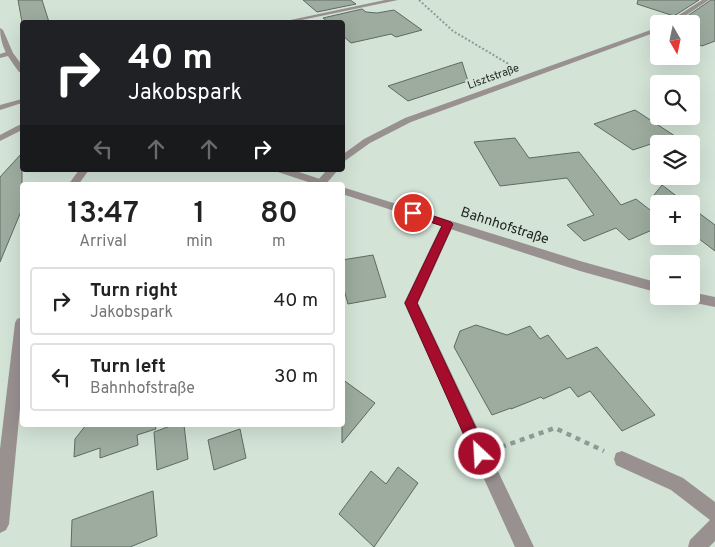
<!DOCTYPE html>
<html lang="en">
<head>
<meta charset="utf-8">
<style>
	:root { --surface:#fff; --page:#f2f2f2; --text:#222; --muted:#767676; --line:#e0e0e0 }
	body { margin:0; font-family:Overpass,sans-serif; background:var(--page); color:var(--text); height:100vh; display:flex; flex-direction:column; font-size:19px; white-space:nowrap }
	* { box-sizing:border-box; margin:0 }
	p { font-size:16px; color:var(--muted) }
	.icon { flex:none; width:28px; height:28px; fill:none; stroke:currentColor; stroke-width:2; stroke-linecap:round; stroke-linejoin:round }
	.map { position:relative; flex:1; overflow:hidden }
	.panel { position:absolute; left:20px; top:182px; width:325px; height:245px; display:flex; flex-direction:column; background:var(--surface); border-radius:5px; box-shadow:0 5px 20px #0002 }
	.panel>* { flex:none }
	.hud { position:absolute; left:20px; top:20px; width:325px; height:152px; border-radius:5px; box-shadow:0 5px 20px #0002; background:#202124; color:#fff; overflow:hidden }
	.needle { width:32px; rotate:171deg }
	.tools { position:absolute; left:650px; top:15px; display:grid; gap:10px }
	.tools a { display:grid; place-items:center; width:50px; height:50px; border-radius:5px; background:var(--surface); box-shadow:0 5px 20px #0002; font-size:25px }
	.pin { position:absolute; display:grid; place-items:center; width:42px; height:42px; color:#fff; margin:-21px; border:2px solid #fff; border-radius:50%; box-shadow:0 1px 5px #0007 }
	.me { position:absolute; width:55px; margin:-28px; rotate:335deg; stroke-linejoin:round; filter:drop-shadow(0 0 4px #0008) }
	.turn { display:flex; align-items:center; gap:18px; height:105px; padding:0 25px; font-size:22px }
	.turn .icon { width:65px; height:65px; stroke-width:2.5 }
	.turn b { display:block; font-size:35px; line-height:42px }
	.lanes { display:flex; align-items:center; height:48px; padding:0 25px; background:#0003; justify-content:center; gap:25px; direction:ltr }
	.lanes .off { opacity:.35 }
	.eta { display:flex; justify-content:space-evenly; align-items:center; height:85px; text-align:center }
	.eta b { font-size:30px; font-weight:600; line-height:35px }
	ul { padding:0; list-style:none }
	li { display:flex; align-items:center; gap:15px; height:68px; margin:0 10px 8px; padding:0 15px; border:2px solid var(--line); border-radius:5px }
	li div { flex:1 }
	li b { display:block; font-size:19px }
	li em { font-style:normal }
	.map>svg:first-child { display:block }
	.building { fill:#9dac9f; stroke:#5e6c60 }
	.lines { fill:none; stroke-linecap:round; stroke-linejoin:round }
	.path-far1 { stroke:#8f9b91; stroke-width:2; stroke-dasharray:2 2; stroke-linecap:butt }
	.path { stroke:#8f9b91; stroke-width:4.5; stroke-dasharray:5 5; stroke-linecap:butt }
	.service { fill:#999090; fill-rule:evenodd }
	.minor { fill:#999090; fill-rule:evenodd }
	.tertiary { fill:#999090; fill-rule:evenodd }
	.route { fill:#a60d2c; stroke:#6c081d }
	.labels { text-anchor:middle; stroke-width:4.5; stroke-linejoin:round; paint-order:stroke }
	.far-street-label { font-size:11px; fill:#212722; stroke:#d3e3d6 }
	.street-label { font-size:14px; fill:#212722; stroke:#d3e3d6 }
</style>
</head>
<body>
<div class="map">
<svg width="715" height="547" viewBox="0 0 715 547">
	<rect width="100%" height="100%" fill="#d3e3d6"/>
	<g class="building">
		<polygon points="18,0 42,0 49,22 22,22"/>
		<polygon points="303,0 350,0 356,4 317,12"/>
		<polygon points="638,0 699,0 674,16 637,4"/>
		<polygon points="711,0 715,0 715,41 702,46 691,41 691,22 683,19"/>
		<polygon points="362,9 366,12 377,13 394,10 422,30 396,37 391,34 351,43 342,35 342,22 328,22 323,18"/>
		<polygon points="462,62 468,81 408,101 388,86"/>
		<polygon points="635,110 675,136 633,150 594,124"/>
		<polygon points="515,138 529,158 579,152 621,205 636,199 659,217 659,227 629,240 616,228 584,241 567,225 594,215 567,178 500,186 474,142"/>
		<polygon points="22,153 22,209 0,262 0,177"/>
		<polygon points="662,185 687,204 659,204 659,207 650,200"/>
		<polygon points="691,207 715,225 715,251 694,235 691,236"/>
		<polygon points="373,255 386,297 348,304 342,283 342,260"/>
		<polygon points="476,325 507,335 530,326 540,339 548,335 567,359 597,347 655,415 622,431 590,391 578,397 570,387 543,399 541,397 511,409 511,408 492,415 454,347 460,331"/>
		<polygon points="342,379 375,403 342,443"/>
		<polygon points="86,425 155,425 156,429 137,435 138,445 100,458 100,448 74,457 75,439"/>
		<polygon points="173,425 184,425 188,459 157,470 154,432"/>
		<polygon points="240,429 246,458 214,470 208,440"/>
		<polygon points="398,467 418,483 374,547 339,514 371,471 386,484"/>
		<polygon points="153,491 157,536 130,547 71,547 72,520"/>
	</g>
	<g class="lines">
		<polyline class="path-far1" points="419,0 453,31 512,66"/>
		<polyline class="path" points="501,447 555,428 604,451"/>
		<g class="service">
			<polygon points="22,99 22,103 0,110 0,105"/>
			<polygon points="19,125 22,125 22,130 0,141 0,135"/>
		</g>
		<g class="minor">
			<polygon points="385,0 398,0 292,22 281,22"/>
			<polygon points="702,0 709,0 673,24 665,24"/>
			<polygon points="659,27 659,31 411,122 370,143 342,163 342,155 364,139 405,118"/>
			<polygon points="9,51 12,51 12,55 0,58 0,54"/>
			<polygon points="79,170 89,170 78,185 68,185"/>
			<polygon points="327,170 338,170 325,185 317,185 317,181"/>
			<polygon points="448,220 454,224 418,303 534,547 515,547 404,303 442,224"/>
			<polygon points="22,317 22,387 9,524 6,530 0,533 0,449 15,323 17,319"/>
			<polygon points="622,451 683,478 715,502 715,541 709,547 688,547 690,540 710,520 671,490 616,465 614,459 616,453"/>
		</g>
		<g class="tertiary">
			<path d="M0 28 3 30 13 53 22 65V72H19C8 57 0 46 0 28Z"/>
			<polygon points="277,170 293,170 332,183 333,185 317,185 278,172"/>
			<polygon points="342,187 580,261 659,283 659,293 580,271 342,194"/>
			<polygon points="691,292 715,297 715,307 681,300 680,296 691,296"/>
		</g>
	</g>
	<polygon class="route" points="413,209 451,222 453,224 417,303 488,454 486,460 480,462 475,460 405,303 442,226 409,215 408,213"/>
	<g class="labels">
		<g class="far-street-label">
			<text transform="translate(493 76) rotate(-20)" y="4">Lisztstraße</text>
		</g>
		<g class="street-label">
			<text transform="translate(505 225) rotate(18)" y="5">Bahnhofstraße</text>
		</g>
	</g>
</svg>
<div class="tools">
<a><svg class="needle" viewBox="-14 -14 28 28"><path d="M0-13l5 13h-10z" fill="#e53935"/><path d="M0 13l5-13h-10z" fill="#767676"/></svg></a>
<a><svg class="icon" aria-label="search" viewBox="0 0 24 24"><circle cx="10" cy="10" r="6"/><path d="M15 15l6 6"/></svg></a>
<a><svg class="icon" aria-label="layers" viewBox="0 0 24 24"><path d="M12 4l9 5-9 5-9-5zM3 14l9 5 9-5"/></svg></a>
<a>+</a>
<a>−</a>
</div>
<div class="pin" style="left:413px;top:213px;background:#d93025"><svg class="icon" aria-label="arrive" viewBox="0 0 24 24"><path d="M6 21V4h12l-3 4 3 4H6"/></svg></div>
<svg class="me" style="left:480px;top:454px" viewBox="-20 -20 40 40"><circle r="17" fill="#a60d2c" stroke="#fff" stroke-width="3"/><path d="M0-11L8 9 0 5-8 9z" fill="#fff"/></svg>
<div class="hud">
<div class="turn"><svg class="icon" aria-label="right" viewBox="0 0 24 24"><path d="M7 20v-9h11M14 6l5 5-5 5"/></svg><div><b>40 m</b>Jakobspark</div></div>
<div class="lanes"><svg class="icon off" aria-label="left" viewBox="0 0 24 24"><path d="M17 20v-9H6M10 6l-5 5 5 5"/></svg><svg class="icon off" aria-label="ahead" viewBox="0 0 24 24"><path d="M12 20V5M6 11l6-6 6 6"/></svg><svg class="icon off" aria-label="ahead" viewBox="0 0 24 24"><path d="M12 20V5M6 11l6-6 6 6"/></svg><svg class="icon" aria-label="right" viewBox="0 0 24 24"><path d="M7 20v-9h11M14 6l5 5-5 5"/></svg></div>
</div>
<section class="panel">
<div class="eta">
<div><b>13:47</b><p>Arrival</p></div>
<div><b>1</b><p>min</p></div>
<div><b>80</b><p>m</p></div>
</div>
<ul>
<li><svg class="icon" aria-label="right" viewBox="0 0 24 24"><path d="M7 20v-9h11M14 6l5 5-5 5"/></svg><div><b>Turn right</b><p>Jakobspark</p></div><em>40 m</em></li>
<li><svg class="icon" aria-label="left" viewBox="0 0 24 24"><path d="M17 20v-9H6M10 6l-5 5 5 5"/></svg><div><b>Turn left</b><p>Bahnhofstraße</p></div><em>30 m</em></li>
</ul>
</section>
</div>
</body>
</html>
